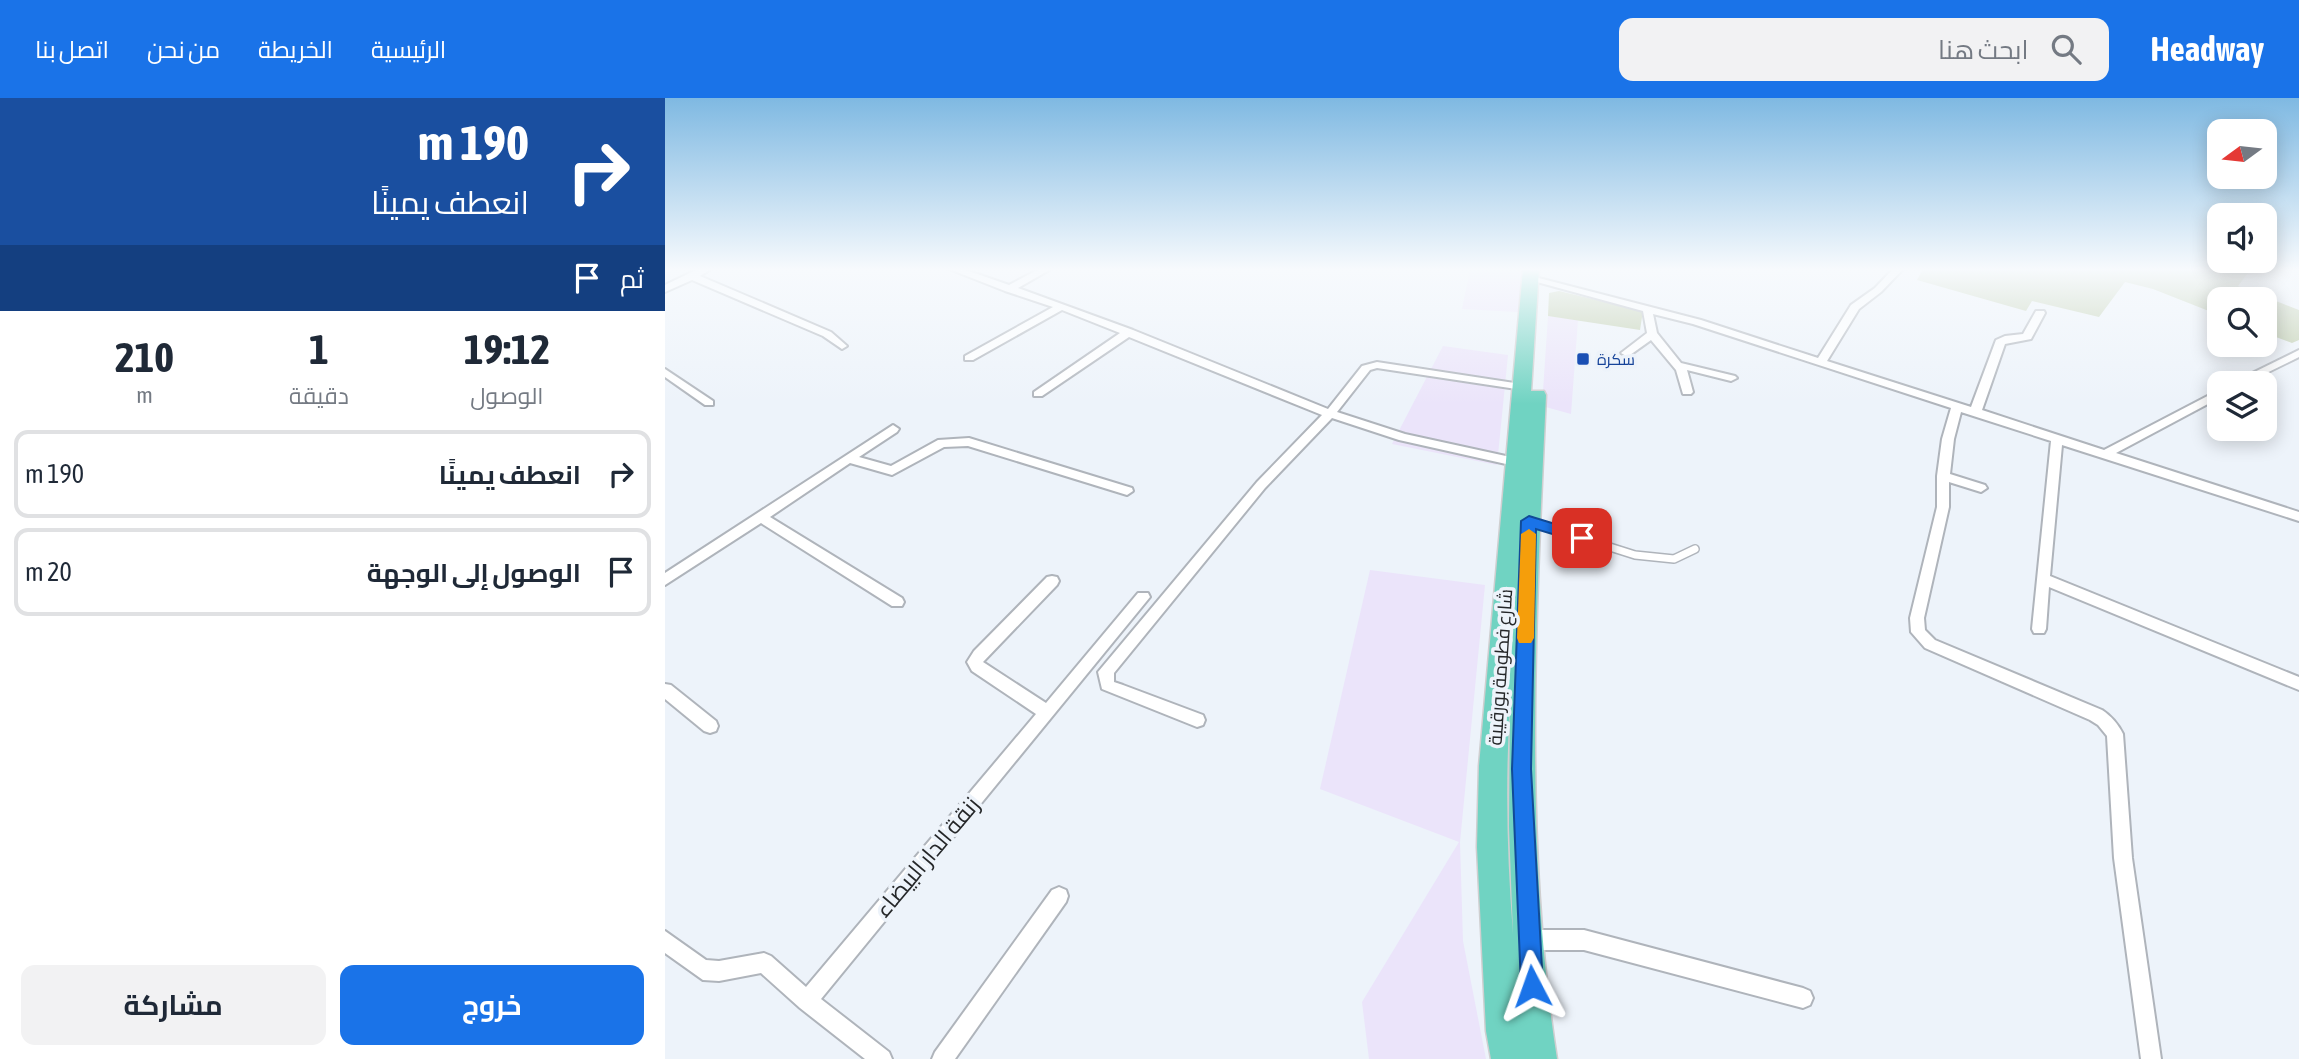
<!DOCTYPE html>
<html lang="ar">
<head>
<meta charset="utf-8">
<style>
	:root { --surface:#fff; --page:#f2f2f3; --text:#1f2937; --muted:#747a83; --line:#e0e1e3; --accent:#1a73e8 }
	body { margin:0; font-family:"Asap Condensed",Cairo,sans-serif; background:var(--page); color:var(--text); direction:rtl; height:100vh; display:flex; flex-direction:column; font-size:26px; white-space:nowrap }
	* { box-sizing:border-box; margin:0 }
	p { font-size:23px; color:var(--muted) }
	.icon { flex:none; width:38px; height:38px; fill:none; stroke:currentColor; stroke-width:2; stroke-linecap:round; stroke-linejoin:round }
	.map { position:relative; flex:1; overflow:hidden; direction:ltr }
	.drawer { display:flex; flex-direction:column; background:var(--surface); width:665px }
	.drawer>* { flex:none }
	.hud { background:#1a4fa0; color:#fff; overflow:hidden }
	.needle { width:46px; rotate:255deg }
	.fabs { position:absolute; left:1542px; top:21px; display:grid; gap:14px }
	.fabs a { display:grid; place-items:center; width:70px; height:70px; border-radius:14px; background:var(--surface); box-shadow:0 4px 18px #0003; font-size:35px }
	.pin { position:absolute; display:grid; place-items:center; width:60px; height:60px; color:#fff; margin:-30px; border-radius:14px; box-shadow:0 4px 10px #0006 }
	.me { position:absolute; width:77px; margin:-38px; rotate:356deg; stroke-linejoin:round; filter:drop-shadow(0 0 5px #0008) }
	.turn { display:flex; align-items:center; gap:24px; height:147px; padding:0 21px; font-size:32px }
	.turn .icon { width:91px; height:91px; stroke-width:2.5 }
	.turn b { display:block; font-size:49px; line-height:60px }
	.then { display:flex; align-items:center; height:66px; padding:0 21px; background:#0003; gap:14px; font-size:26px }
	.eta { display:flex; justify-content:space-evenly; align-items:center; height:119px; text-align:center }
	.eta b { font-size:42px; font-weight:700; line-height:49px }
	.button { display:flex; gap:14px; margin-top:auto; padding:14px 21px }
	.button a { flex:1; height:80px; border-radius:14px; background:var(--accent); color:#fff; font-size:28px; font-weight:700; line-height:80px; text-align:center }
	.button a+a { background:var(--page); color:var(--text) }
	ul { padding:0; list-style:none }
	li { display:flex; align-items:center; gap:21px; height:88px; margin:0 14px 10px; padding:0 7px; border:4px solid var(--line); border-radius:14px }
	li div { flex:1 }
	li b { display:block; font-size:26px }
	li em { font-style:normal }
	header { display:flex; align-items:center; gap:42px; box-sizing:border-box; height:98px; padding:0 35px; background:var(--accent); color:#fff }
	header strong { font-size:33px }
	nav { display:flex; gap:38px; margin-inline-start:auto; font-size:24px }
	.search { width:490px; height:63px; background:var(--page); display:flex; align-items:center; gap:18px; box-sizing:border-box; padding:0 24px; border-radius:14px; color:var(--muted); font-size:26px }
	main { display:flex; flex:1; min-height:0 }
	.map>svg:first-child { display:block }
	.commercial { fill:#ebe4fa }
	.green { fill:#beccaa }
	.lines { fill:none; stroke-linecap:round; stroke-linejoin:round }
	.lane-casing { stroke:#afb4bb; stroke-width:10 }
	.street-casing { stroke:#afb4bb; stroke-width:4 }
	.primary-casing { stroke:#cfcfd0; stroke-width:3 }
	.lane { stroke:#fff; stroke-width:7 }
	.street { fill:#fff; fill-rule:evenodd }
	.primary { fill:#70d3c2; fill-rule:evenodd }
	.route { fill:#1a73e8; stroke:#114b97; stroke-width:2 }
	.slow { fill:#f59e0b }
	.transit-dot { fill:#1a4fb4; stroke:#edf3fa; stroke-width:2.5 }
	.labels { text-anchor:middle; stroke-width:7; stroke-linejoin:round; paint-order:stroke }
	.far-transit-label { font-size:16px; fill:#164399; stroke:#edf3fa; text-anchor:start }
	.street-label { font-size:19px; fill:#252729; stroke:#edf3fa }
	.near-street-label { font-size:23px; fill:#252729; stroke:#edf3fa }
</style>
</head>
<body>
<header>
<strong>Headway</strong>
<div class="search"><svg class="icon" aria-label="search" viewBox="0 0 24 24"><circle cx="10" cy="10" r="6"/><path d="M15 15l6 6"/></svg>ابحث هنا</div>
<nav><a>الرئيسية</a><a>الخريطة</a><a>من نحن</a><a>اتصل بنا</a></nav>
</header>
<main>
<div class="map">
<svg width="1634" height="961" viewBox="0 0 1634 961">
	<rect width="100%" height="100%" fill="#edf3fa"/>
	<g class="commercial">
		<polygon points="805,171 857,171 853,214 797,211"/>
		<polygon points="883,218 913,222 906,316 877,308"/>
		<polygon points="778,248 843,257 832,367 727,346"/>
		<polygon points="705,472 820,487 795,744 798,843 821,961 704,961 697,904 794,744 655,691"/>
	</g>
	<g class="green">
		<polygon points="1258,171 1586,171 1573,188 1634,212 1634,242 1627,245 1600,235 1600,201 1554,201 1554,217 1488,191 1460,184 1434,219 1367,203 1361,213 1252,182"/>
		<polygon points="894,193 978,213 975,232 883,218 884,195"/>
	</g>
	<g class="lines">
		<g class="lane-casing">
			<polyline id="lane" points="866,424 970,457 1009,461 1030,451"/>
		</g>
		<g class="street-casing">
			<g id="street">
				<polygon points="33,171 46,171 35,178 166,234 182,248 177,251 158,238 27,182 0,194 0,187"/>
				<polygon points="284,171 298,171 344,187 374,171 386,171 353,190 468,232 663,311 697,268 712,264 862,287 864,289 858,292 712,270 705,272 672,314 740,336 850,360 856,364 850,368 734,342 667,320 600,390 449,575 449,584 458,587 538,617 540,622 538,627 532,629 437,591 433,574 592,384 657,317 464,239 377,298 369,298 369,294 455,235 397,212 308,262 300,262 300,258 388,209 340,193"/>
				<path d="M1228 171H1238L1216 194 1194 211 1162 263 1306 309 1331 242 1340 238 1358 236 1371 213H1379L1380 215 1366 241 1340 246 1317 312 1439 352 1554 292V300L1451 355 1634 414V423L1397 347 1385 478 1634 579V592L1384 489 1381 531 1379 535H1369L1367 531 1386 343 1296 314 1289 341 1285 376 1320 387 1322 390 1316 394 1284 384V409L1259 520 1260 532 1270 542 1437 612C1446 618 1453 626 1458 636L1467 760 1496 961H1476L1449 760 1442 638 1433 627 1425 622 1260 550 1246 534 1245 520 1272 409V378L1277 341 1286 310 1028 226 988 216 992 235 1016 265 1070 278 1072 280 1066 283 1022 272 1028 294 1026 296H1018L1011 272 986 242 965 257 961 258 956 255 982 235 978 213 861 181 866 178 1036 222 1153 260 1186 207 1210 190Z"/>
				<polygon points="1634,252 1634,259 1581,285 1567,285"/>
				<polygon points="0,271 48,303 48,307 40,307 0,279"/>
				<polygon points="228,327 234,331 232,334 194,359 226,368 273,342 304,340 467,390 468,393 462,397 303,348 279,349 227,377 185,365 105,419 237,500 239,504 237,508 227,508 96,425 0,487 0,475"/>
				<polygon points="387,478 392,479 394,483 392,487 318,564 381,605 473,495 483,495 485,499 156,901 224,954 227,961 200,961 135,910 96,875 54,883 38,882 0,855 0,833 41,862 54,863 99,855 106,858 141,889 371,616 307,573 302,564 309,553 382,479"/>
				<polygon points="0,586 6,587 51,623 53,628 51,633 45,635 39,633 0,601"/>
				<polygon points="394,789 401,792 403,798 401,804 290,961 267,961 270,954 387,792"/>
				<polygon points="862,832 919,832 1138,890 1145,893 1148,900 1145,907 1138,910 919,852 862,852 855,849 852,842 855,835"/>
			</g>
		</g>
		<g class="primary-casing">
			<path id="primary" d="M858 171H874L866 293H879L881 297C871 516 858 744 892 961H826L821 933 812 749 814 668ZM845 608 844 729 848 836C842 760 840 685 845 608Z"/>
		</g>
		<use href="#lane" class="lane"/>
		<use href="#street" class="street"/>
		<use href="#primary" class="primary"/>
	</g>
	<linearGradient id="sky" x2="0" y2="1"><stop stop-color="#7fb9e2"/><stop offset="0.56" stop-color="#f7fafd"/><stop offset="1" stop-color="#f7fafd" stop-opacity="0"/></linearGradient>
	<rect width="1634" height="306" fill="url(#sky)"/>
	<polygon class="route" points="864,418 923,436 925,440 917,445 871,431 866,671 878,888 875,896 867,899 859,896 856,888 847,671 856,423"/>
	<polygon class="slow" points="864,431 871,436 869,540 866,545 854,545 852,540 856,436"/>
	<rect class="transit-dot" x="911" y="254" width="14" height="14" rx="3.5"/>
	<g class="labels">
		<g class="far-transit-label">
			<text x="932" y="267">سكرة</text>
		</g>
		<g class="street-label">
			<text transform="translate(835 569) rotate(-86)" y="7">شارع فطومة بورقيبة</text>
		</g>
		<g class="near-street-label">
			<text transform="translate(262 759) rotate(-50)" y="8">زنقة الدار البيضاء</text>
		</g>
	</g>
</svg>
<div class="fabs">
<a><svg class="needle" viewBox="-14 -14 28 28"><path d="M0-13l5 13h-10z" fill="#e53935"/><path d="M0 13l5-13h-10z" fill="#747a83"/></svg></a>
<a><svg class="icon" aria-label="sound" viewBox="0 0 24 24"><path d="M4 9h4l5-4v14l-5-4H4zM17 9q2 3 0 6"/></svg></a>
<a><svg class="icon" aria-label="search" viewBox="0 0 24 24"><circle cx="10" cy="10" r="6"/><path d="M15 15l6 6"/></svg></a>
<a><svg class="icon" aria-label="layers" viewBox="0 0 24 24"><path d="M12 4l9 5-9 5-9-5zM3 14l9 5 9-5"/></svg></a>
</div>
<div class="pin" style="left:917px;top:440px;background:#d93025"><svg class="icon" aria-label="arrive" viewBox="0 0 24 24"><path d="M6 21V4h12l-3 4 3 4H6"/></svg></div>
<svg class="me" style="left:867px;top:888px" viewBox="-20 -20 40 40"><path d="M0-17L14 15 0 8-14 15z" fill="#1a73e8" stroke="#fff" stroke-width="4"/></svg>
</div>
<section class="drawer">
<div class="hud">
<div class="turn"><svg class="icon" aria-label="right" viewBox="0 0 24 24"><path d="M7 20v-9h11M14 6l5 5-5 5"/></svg><div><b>190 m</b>انعطف يمينًا</div></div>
<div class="then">ثم<svg class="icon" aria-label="arrive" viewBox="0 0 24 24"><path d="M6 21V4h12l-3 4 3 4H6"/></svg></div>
</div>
<div class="eta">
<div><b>19:12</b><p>الوصول</p></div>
<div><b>1</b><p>دقيقة</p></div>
<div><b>210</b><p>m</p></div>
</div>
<ul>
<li><svg class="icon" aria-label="right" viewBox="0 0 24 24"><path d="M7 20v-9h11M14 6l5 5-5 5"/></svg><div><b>انعطف يمينًا</b></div><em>190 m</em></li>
<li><svg class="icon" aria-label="arrive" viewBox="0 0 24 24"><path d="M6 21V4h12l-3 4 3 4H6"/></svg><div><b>الوصول إلى الوجهة</b></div><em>20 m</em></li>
</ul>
<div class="button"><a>خروج</a><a>مشاركة</a></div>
</section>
</main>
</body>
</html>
